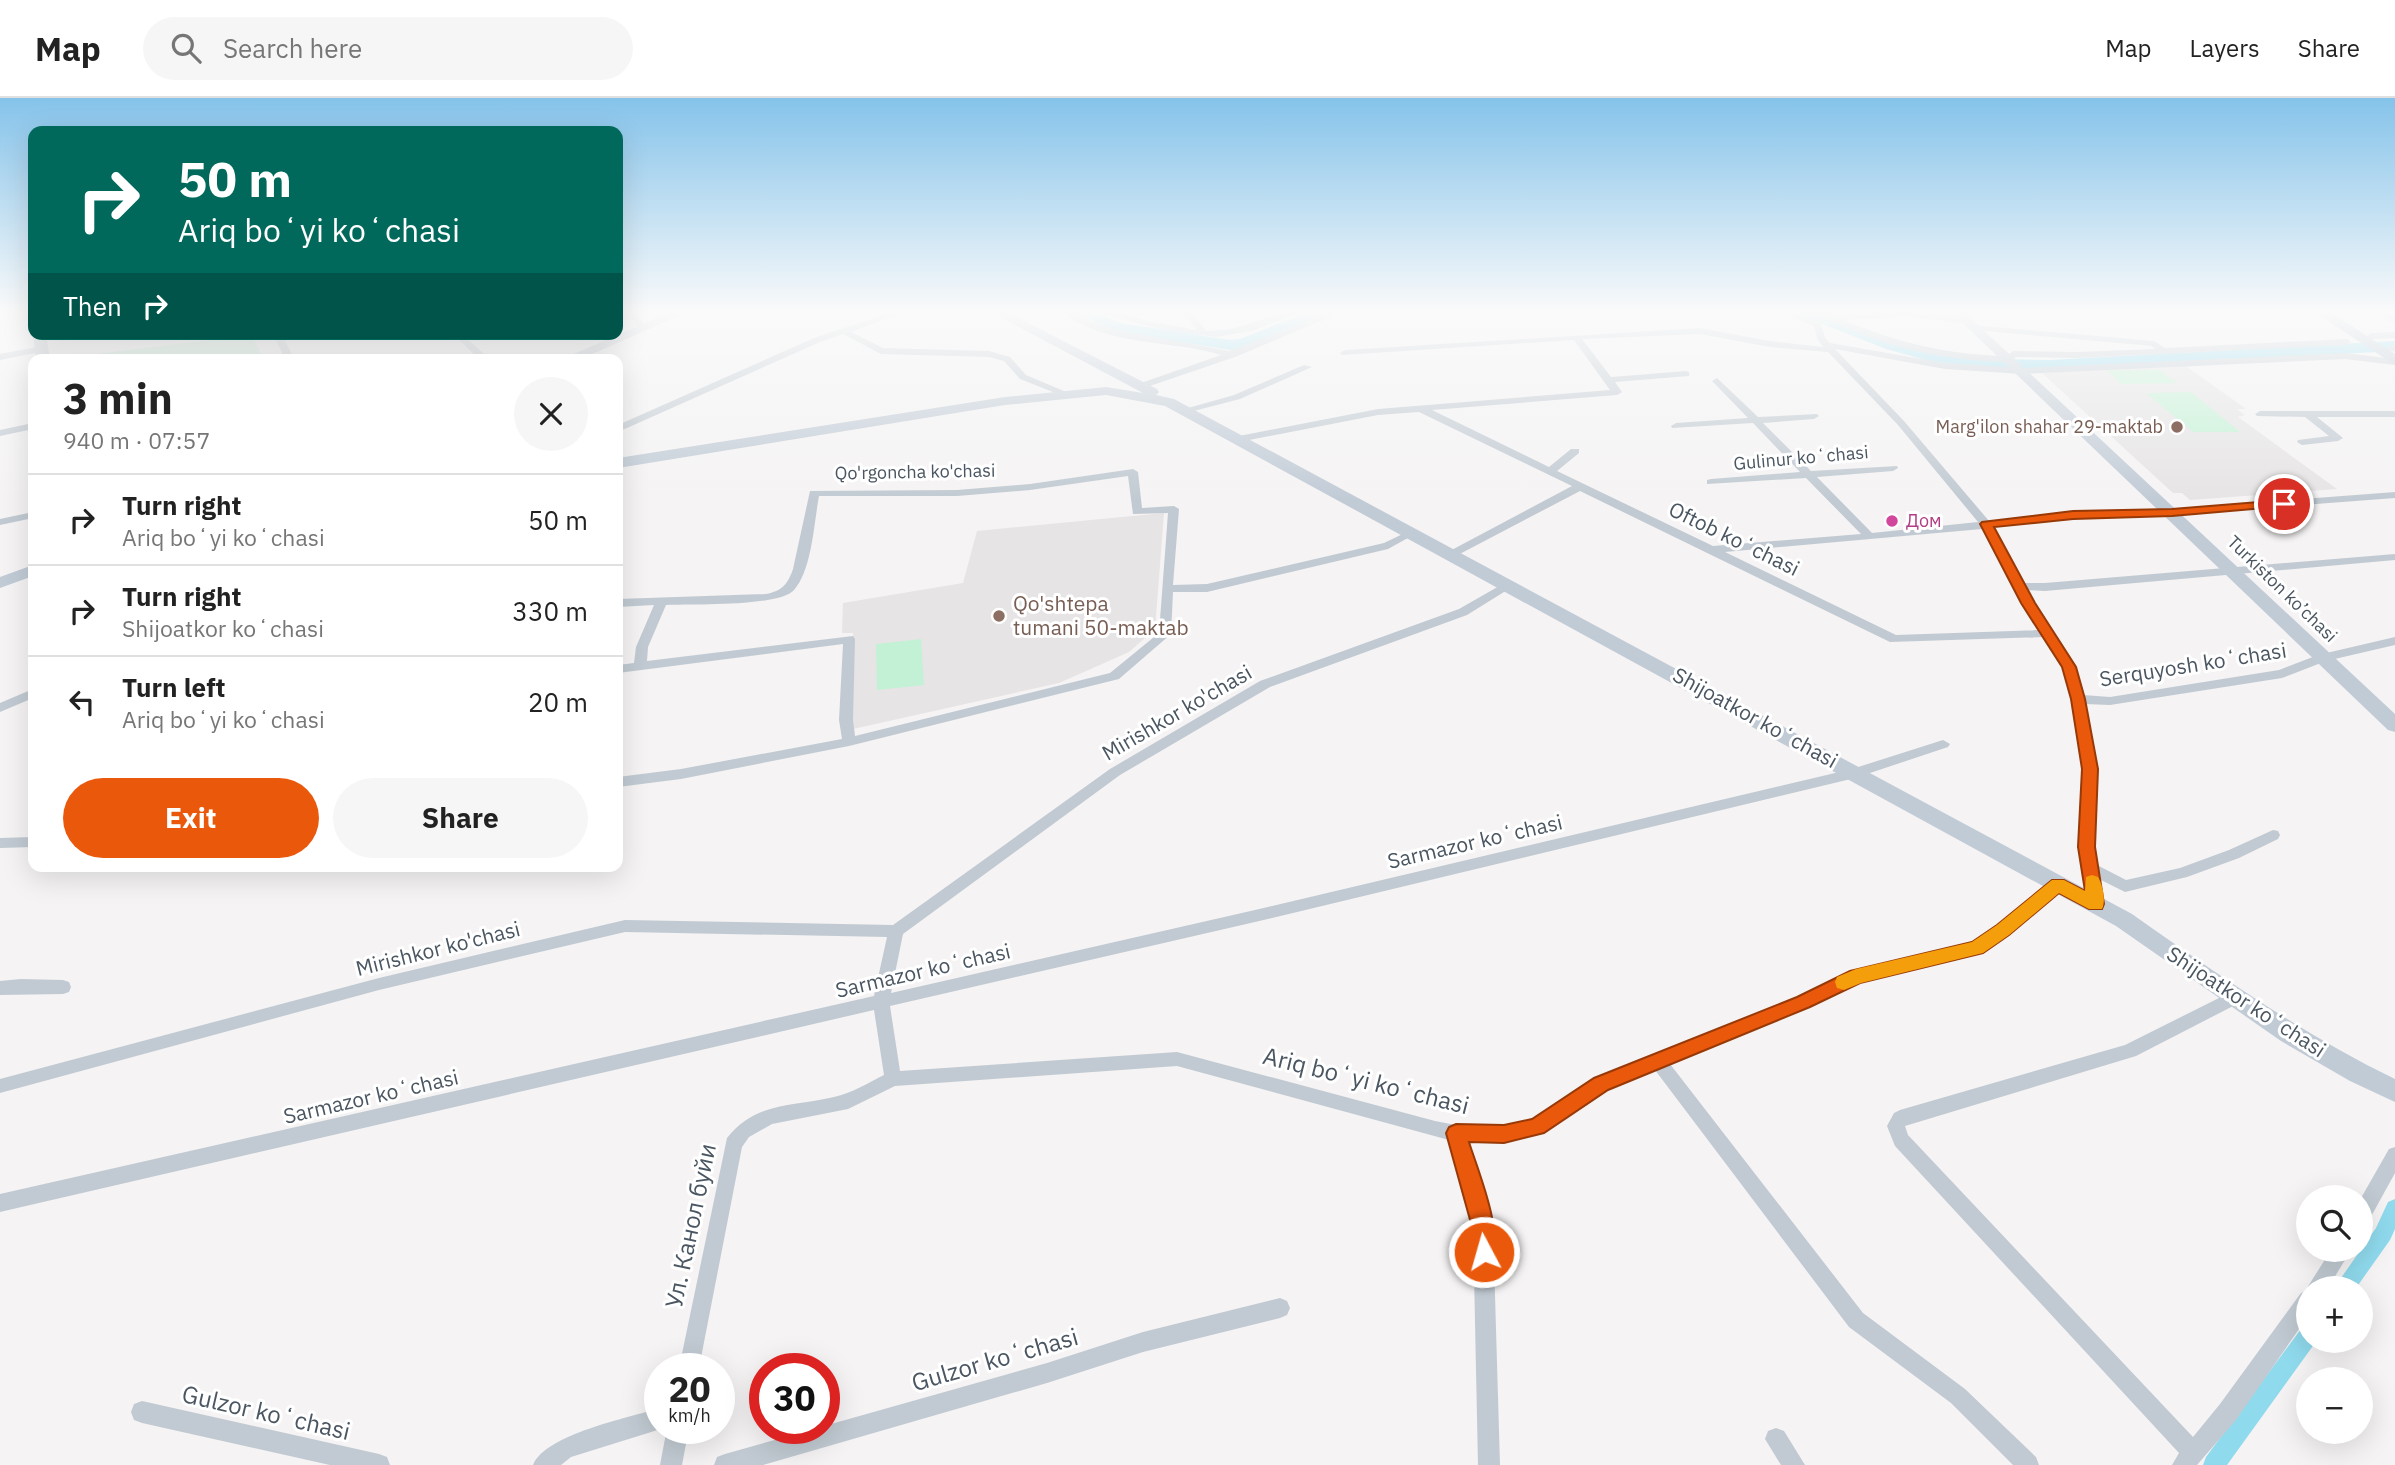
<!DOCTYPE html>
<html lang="en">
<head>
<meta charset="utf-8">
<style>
	:root { --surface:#fff; --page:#f6f6f6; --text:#222; --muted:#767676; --line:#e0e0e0; --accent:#ea580c }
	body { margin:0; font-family:"IBM Plex Sans",sans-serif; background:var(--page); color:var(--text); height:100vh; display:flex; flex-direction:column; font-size:26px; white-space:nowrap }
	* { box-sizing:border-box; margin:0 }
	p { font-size:23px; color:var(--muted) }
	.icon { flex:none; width:38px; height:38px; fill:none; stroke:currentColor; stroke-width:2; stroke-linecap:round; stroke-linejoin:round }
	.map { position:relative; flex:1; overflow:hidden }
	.sheet { position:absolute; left:28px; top:256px; width:595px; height:518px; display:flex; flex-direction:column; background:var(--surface); border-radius:14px; box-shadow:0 7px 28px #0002 }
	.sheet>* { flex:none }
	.banner { position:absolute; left:28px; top:28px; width:595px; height:214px; border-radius:14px; box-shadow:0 7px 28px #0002; background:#00695c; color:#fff; overflow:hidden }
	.buttons { position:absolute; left:2296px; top:1087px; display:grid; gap:14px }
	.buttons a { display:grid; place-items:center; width:77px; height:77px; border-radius:50%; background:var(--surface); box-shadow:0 7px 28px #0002; font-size:35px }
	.speed { position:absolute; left:644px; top:1255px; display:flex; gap:14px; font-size:35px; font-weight:700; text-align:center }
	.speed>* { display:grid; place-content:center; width:91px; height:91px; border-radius:50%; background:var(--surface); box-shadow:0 7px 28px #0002; line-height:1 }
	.speed small { font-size:18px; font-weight:400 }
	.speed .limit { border:10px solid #d22; background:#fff; color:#111 }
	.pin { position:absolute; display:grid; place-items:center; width:60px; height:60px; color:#fff; margin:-30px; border:4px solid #fff; border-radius:50%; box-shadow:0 2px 7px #0007 }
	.me { position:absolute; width:77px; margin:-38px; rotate:354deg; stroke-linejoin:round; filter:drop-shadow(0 0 5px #0008) }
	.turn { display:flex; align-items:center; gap:24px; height:147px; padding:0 35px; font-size:32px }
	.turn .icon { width:91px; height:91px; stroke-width:2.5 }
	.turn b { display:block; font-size:49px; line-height:60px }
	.then { display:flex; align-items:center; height:66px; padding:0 35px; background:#0003; gap:14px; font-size:26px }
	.round { display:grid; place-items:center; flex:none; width:74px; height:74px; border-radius:37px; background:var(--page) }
	.summary { display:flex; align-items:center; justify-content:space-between; height:119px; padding:0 35px }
	h1 { font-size:42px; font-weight:700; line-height:52px }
	.primary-button { display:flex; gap:14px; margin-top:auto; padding:14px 35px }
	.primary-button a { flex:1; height:80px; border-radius:42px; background:var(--accent); color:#fff; font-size:28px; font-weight:700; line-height:80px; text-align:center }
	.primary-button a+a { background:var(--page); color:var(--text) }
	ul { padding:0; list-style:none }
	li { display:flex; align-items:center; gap:21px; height:91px; padding:0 35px; border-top:2px solid var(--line) }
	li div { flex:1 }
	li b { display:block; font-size:26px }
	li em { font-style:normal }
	header { display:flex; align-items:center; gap:42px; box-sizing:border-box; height:98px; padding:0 35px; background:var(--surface); border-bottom:2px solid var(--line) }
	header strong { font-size:33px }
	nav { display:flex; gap:38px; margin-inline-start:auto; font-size:24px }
	.search { width:490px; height:63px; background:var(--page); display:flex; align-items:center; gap:18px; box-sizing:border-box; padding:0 24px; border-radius:38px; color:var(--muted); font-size:26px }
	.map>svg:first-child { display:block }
	.education { fill:#e6e4e5 }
	.green { fill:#c3f1d5 }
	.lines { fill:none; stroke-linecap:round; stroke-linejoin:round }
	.canal { fill:#90daee; fill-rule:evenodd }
	.river { fill:#90daee; fill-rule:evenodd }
	.street { fill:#c1cad2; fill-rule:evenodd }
	.secondary { fill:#c1cbd6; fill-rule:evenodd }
	.primary { fill:#b3c2d1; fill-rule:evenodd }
	.route { fill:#ea580c; stroke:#983908; stroke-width:2 }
	.slow { fill:#f59e0b }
	.education-dot { fill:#8d6e63; stroke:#fff; stroke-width:2.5 }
	.hotel-dot { fill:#d1479c; stroke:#fff; stroke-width:2.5 }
	.labels { text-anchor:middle; stroke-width:6; stroke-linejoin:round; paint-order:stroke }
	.far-education-label { font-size:18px; fill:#785e54; stroke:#fff; text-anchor:end }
	.far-street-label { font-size:18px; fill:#4a5661; stroke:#fff }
	.far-hotel-label { font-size:18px; fill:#b23c85; stroke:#fff; text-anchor:start }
	.street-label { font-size:21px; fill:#4a5661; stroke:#fff }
	.education-label { font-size:21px; fill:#785e54; stroke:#fff; text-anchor:start }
	.near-street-label { font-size:24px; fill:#4a5661; stroke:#fff }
</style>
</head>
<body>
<header>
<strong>Map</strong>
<div class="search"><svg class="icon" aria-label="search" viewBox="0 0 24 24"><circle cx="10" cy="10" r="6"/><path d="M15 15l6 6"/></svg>Search here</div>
<nav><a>Map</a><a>Layers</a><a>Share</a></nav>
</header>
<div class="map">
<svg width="2395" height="1367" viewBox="0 0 2395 1367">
	<rect width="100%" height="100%" fill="#f5f3f3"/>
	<g class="education">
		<polygon points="2186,268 2246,311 2237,311 2245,317 2238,319 2337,391 2190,402 2182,395 2173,395 2041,274"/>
		<polygon points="1164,415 1155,531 1129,554 1059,585 853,631 853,535 842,535 843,505 963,485 977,433"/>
	</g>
	<g class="green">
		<polygon points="252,237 263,261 63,260"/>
		<polygon points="2106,272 2160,272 2177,285 2121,286"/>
		<polygon points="2191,294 2240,334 2193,334 2146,295"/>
		<polygon points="921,541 924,587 877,592 876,546"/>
	</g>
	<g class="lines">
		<g class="canal">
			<polygon points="2395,1101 2395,1131 2390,1142 2356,1190 2334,1190 2376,1130 2388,1104"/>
			<polygon points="2308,1228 2308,1242 2316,1242 2315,1245 2227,1367 2203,1367 2206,1359 2301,1231"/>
		</g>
		<g class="river">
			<polygon points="1069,212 1090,212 1121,225 1230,242 1240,241 1313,212 1334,212 1249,249 1230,252 1117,234"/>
			<polygon points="1791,212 1812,212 1898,245 1930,253 1990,261 2049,262 2395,243 2395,253 2049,272 1990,271 1929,263 1886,251 1794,215"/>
		</g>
		<g class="street">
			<polygon points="626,212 634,212 647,230 646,232 640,232"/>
			<polygon points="898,212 910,212 851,234 883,250 989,253 1010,259 1026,277 1071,296 1063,298 1020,281 1004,263 989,259 881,256 843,236 820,244 618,334 618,327 814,240"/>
			<path d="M1060 212H1070L1092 224 1117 232 1229 253 1336 212H1347L1235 259 1141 291 1138 290V286L1221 257C1170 241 1102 249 1060 212Z"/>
			<path d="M1096 212H1108L1147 223 1196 232 1183 212H1191L1206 233C1244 235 1273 211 1307 212L1251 233 1216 239 1164 232 1110 218Z"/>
			<path d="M1772 212H1784L1821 224 1825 240 1830 245 1945 265 2022 270 2345 255 2395 261V267L2345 261 2022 276 1945 271 1835 251 1904 323 1989 423 2073 414 2172 411 2395 394V400L2172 417 2073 420 1993 429 2023 485H2045L2395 456V462L2045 493 2027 492 2075 569 2083 597 2110 599 2279 572 2318 557 2395 539V547L2326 563 2282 580 2110 607 2085 606 2097 671 2094 749 2097 767 2126 782 2180 770 2229 752 2273 732 2278 733 2280 737 2278 741 2239 760 2187 779 2125 794 2099 781 2103 806 2100 810H2090L2080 749 2083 671 2071 601 2063 569 2044 539 1890 544 1580 393 1454 459H1446V455L1572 388 1419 314 1378 317 1239 344 1234 341 1239 338 1378 311 1610 292 1574 242 1342 257 1340 255 1345 252 1700 230 1770 243 1823 249 1817 240 1814 228ZM1700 236 1770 249 1828 254 1898 327 1978 424 1872 435 1817 379 1893 373 1898 370 1897 368 1811 373 1763 325 1814 321 1819 318 1817 316 1758 319 1717 280 1712 283 1714 285 1748 320 1676 325 1671 328 1672 330 1753 325 1800 374 1711 381 1707 382V386L1806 380 1861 436 1713 448 1557 373 1579 355V351H1571L1549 369 1432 312 1617 297 1622 294 1615 284 1689 278V274L1686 273 1611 279 1582 241ZM1982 431 2039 532 1896 537 1725 454Z"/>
			<path d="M1814 212H1824L1835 217 1906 212 1970 221 1971 223 1967 226 1906 218 1844 222C1897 245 1949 257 2007 258L2013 253 2077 254 2155 251 2152 248 1974 232 1970 229 1971 227 2154 243 2165 250 2347 241 2351 244 2347 247 2077 260 2016 259 2010 264C1953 263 1899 253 1847 230 1835 225 1823 220 1814 212Z"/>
			<polygon points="2373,212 2383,212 2395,219 2395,226"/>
			<polygon points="2395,234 2395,240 2371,241 2367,238 2371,235"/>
			<polygon points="273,236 282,236 294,261 285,261"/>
			<polygon points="453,236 462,236 483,255 501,261 477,259"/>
			<polygon points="42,248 47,251 45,253 0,262 0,256"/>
			<polygon points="2392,248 2395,248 2395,254 2387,251"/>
			<polygon points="1304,267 1312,269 1240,301 1186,315 1181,312 1234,297"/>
			<polygon points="2260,313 2395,313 2395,319 2317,319 2343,340 2338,343 2302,347 2297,344 2298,342 2329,338 2305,319 2257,318 2255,316"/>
			<polygon points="33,325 33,331 0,338 0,332"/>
			<path d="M1133 371 1138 374 1142 410 1174 408 1179 411 1173 487 1207 486 1384 445 1409 433 1415 436 1388 451 1207 494H1173L1171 536 1119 581 849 648 681 681 618 689V679L681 671 842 641 839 622 843 546 618 575V567L634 565 636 549 654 507 618 509V501L766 496C782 493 788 486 793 471L810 393 957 392 1030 386ZM1128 378 1133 416 1168 415 1159 535 1110 575 855 638 853 622 855 541 853 538 647 563 648 549 666 507C691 506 779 509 794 492 812 472 814 424 819 398H957L1030 392Z"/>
			<polygon points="33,414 33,420 0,427 0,421"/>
			<path d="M1508 483 1514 487 1512 489 1467 517 1270 589 1120 677 903 836 891 895 1255 812 1852 671 1943 642 1950 646 1948 649 1855 680 1255 824 890 908 900 973 1177 954 1435 1023 1456 1027 1504 1028 1533 1022 1595 981 1797 899 1850 873 1973 845 1997 828 2053 782H2063L2066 786 2063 790 2009 836 1983 854 1860 884 1809 909 1670 966 1863 1215 1965 1291 2036 1359 2039 1367H2013L1951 1305 1849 1229 1655 972 1607 991 1543 1035 1504 1044 1467 1043 1493 1129 1500 1367H1478L1473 1129 1449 1042 1177 968 895 988 848 1011 772 1026 749 1039 742 1049 699 1270H679L727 1040C756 1003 793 1009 834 999 852 995 868 985 884 977L874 912 0 1114V1096L874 898 887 839 625 834 379 892 0 995V981L379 880 625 822 893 827 1110 671 1260 583 1459 511Z"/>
			<polygon points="33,591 33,600 0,614 0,605"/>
			<polygon points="33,739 33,749 0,750 0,740"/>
			<polygon points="21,881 63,882 69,884 71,889 69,894 63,896 0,897 0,883"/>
			<polygon points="2233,893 2239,895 2241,900 2239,905 2136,958 1905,1028 1908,1037 2193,1339 2220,1306 2301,1195 2308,1192 2307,1190 2331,1152 2351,1152 2328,1190 2308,1190 2308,1218 2236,1322 2197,1367 2172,1367 2179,1355 1895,1048 1887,1028 1894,1015 1900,1012 2125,947"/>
			<polygon points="2395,1049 2395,1075 2368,1124 2361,1127 2361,1100 2389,1051"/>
			<polygon points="1280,1200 1287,1203 1290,1210 1287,1217 1280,1220 1143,1254 1047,1285 763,1367 714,1367 717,1359 725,1356 817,1330 824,1330 824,1328 1047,1265 1143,1234"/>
			<polygon points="142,1303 379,1356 387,1359 390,1367 330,1367 142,1325 134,1322 131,1314 134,1306"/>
			<path d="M660 1310V1330H664L571 1359 561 1367H533C546 1336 628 1320 660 1310Z"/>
			<polygon points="667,1330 689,1330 682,1367 660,1367"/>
			<polygon points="1776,1330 1784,1333 1805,1367 1781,1367 1765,1341 1768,1333"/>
		</g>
		<g class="secondary">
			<polygon points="675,212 692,212 581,261 562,261"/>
			<path d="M987 212H1003L1157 291 1159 294 1156 297 1174 301 2132 816C2217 876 2301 935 2395 981V1004L2350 983 2281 943 2116 828 1165 308 1106 297 1005 307 618 370V360L1005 299 1106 289 1143 295Z"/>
			<polygon points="1949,212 1962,212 2395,616 2395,634 2388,632"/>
			<polygon points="33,235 46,236 50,261 36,261"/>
			<polygon points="33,467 33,478 0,490 0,479"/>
		</g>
		<polygon class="primary" points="2311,212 2327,212 2395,256 2395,267"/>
	</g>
	<linearGradient id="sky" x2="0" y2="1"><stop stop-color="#85c3ea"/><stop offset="0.53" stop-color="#fafafa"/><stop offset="1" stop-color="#fafafa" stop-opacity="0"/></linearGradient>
	<rect width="2395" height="403" fill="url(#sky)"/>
	<path class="route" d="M2284 402 2288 403V408L2172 418 2073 421 1994 429 2035 505 2076 569 2085 601 2098 671 2095 749 2104 806 2102 811H2089L2059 795 2009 837 1983 855 1860 885 1810 909 1608 992 1544 1035 1504 1045 1469 1044C1478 1073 1504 1134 1491 1162L1484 1165 1476 1162 1473 1154 1472 1129 1446 1035 1449 1029 1456 1026 1504 1027 1532 1021 1594 980 1797 899 1850 873 1972 844 1997 827 2052 782H2064L2085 793 2078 749 2082 671 2071 601 2062 569 2021 505 1980 426 1982 424 2073 413 2172 411Z"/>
	<path class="slow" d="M2092 777 2098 779C2103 787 2106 803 2102 811H2089L2059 795 2009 837 1983 855 1861 885 1844 892 1837 890 1835 884 1837 879 1856 871 1972 844 1997 827 2052 782H2064L2085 793 2086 779Z"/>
	<g class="education-dot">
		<circle cx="2177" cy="329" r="7"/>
		<circle cx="999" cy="518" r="7"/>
	</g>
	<circle class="hotel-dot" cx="1892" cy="423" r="7"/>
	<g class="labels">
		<g class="far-education-label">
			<text x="2163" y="335">Marg'ilon shahar 29-maktab</text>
		</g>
		<g class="far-street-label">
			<text transform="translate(1801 360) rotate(-5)" y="6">Gulinur koʻchasi</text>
			<text transform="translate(915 374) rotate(-1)" y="6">Qo'rgoncha ko'chasi</text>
			<text transform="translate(2282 491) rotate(44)" y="6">Turkiston ko’chasi</text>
		</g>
		<g class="far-hotel-label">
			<text x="1906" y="429">Дом</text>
		</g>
		<g class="street-label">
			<text transform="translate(1734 441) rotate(26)" y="7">Oftob koʻchasi</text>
			<text transform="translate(2193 567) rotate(-9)" y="7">Serquyosh koʻchasi</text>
			<text transform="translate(1177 615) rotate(-30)" y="7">Mirishkor ko'chasi</text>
			<text transform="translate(1755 620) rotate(29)" y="7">Shijoatkor koʻchasi</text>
			<text transform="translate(1475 744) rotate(-13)" y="7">Sarmazor koʻchasi</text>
			<text transform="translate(438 851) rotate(-14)" y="7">Mirishkor ko'chasi</text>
			<text transform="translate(923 873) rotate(-13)" y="7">Sarmazor koʻchasi</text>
			<text transform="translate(2246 904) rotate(33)" y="7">Shijoatkor koʻchasi</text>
			<text transform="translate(371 999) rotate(-13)" y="7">Sarmazor koʻchasi</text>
		</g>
		<g class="education-label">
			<text x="1013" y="513">Qo'shtepa<tspan x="1013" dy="24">tumani 50-maktab</tspan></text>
		</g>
		<g class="near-street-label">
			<text transform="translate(1366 983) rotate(14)" y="8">Ariq boʻyi koʻchasi</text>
			<text transform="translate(691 1128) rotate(-78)" y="8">Ул. Канол буйи</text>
			<text transform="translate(995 1262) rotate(-16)" y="8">Gulzor koʻchasi</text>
			<text transform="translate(266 1315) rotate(13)" y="8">Gulzor koʻchasi</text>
		</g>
	</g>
</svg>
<div class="buttons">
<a><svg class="icon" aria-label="search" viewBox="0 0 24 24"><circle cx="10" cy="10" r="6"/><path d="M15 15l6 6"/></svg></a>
<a>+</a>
<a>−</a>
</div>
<div class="speed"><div>20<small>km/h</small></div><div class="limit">30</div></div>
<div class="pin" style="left:2284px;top:406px;background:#d93025"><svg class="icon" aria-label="arrive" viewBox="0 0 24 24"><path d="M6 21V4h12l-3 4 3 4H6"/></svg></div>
<svg class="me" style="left:1484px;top:1154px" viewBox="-20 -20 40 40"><circle r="17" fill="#ea580c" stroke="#fff" stroke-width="3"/><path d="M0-11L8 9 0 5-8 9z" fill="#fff"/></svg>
<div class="banner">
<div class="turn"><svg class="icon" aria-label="right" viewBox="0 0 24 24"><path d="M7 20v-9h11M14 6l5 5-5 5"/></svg><div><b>50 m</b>Ariq boʻyi koʻchasi</div></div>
<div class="then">Then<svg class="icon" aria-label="right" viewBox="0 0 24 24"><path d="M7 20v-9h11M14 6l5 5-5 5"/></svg></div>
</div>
<section class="sheet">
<div class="summary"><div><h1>3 min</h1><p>940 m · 07:57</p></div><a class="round"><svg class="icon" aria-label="close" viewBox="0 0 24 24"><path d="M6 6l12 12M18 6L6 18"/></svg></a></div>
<ul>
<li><svg class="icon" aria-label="right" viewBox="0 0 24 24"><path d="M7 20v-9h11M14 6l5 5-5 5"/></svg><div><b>Turn right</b><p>Ariq boʻyi koʻchasi</p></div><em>50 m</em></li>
<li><svg class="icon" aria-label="right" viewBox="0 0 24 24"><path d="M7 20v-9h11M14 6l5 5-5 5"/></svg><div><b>Turn right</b><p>Shijoatkor koʻchasi</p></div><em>330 m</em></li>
<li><svg class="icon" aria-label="left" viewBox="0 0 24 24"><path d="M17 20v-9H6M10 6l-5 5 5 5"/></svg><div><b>Turn left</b><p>Ariq boʻyi koʻchasi</p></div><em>20 m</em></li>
</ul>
<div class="primary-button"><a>Exit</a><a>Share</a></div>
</section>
</div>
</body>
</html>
